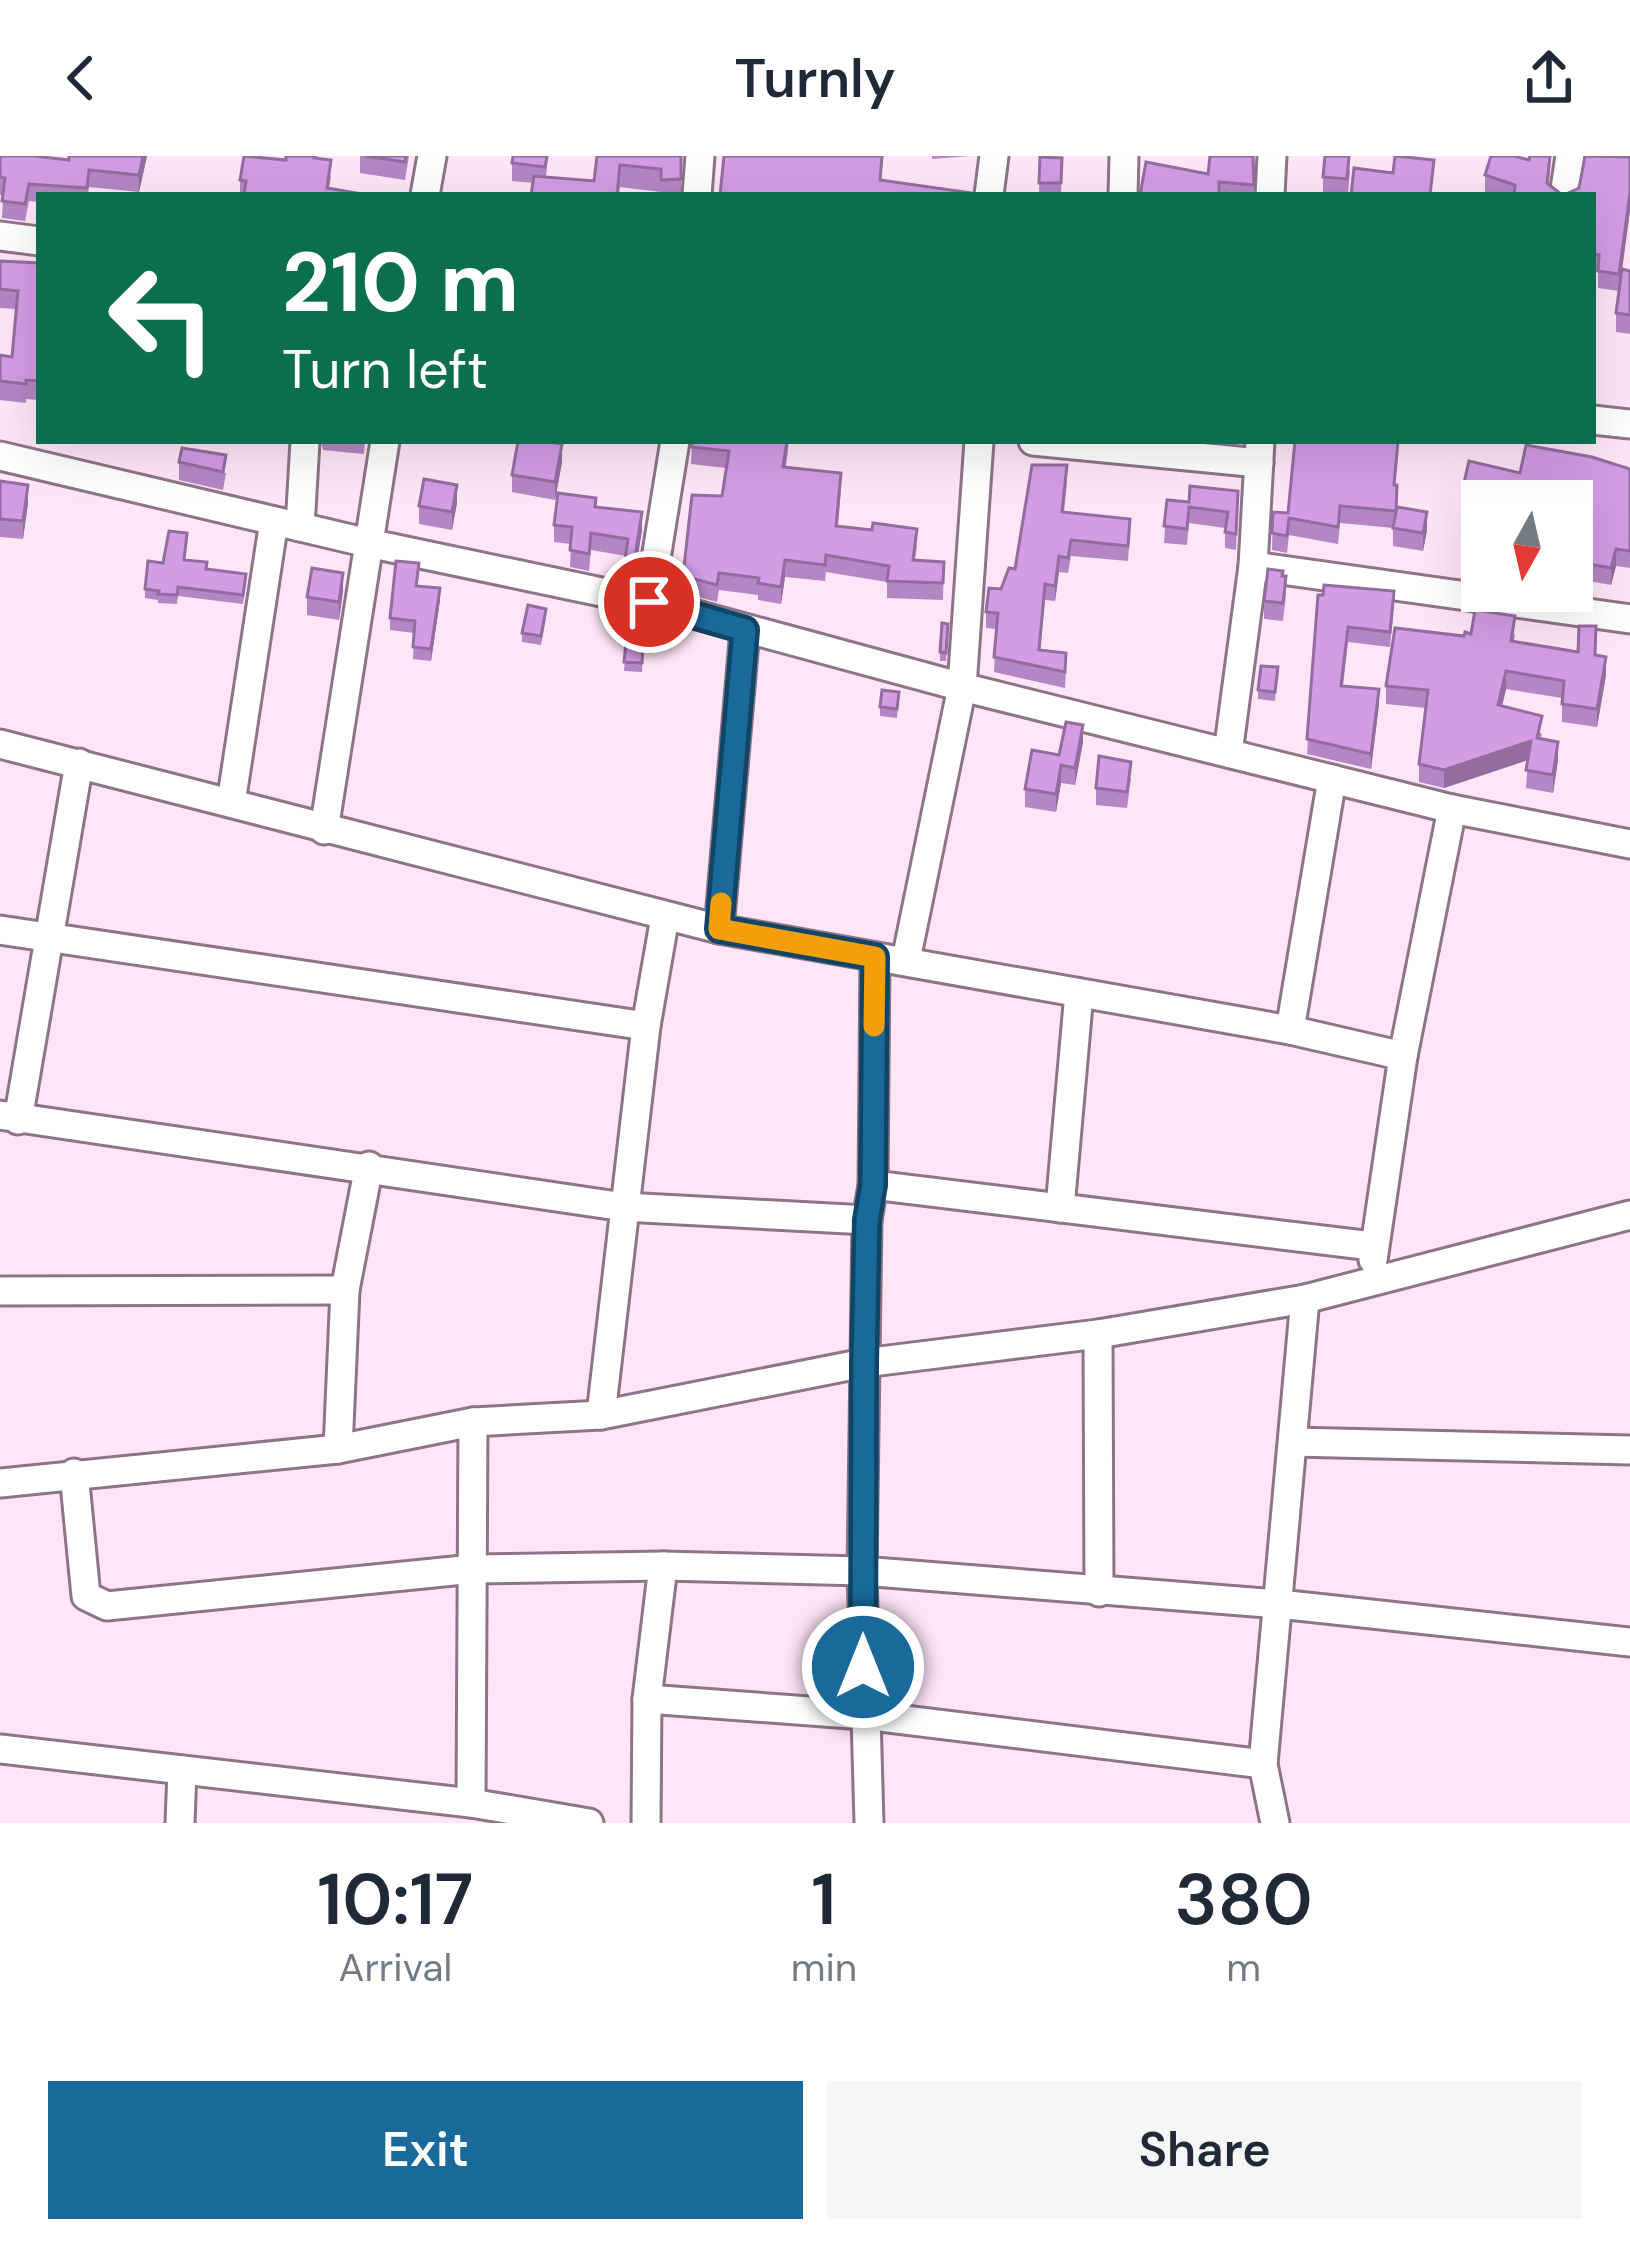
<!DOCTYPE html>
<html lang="en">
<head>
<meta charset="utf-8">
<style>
	:root { --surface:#fff; --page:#f6f6f7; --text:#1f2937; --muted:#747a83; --accent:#196a9b }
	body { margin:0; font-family:"DM Sans",sans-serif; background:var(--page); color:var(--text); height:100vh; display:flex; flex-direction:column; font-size:45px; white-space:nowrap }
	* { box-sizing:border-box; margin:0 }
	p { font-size:39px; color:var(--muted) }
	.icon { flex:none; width:66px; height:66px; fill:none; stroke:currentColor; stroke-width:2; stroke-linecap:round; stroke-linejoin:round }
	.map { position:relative; height:1667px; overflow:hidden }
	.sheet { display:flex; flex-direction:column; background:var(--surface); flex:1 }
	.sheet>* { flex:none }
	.top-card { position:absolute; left:36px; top:36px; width:1560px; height:252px; border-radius:0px; box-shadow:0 12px 48px #0002; background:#0b6e4f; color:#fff; overflow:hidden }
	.needle { width:78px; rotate:188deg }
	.controls { position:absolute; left:1461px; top:324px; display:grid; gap:24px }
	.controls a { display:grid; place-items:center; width:132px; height:132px; border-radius:0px; background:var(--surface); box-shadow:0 12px 48px #0002; font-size:60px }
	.pin { position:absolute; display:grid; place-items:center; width:102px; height:102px; color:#fff; margin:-51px; border:6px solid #fff; border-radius:50%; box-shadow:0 3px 12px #0007 }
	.me { position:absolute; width:132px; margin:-66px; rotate:0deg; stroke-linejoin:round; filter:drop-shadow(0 0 9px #0008) }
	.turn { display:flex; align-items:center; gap:42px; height:252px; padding:0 48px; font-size:54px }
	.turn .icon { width:156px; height:156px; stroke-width:2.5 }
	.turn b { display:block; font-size:84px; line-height:102px }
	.eta { display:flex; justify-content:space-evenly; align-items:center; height:204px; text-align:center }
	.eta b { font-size:72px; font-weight:600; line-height:84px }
	.primary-button { display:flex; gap:24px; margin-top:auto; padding:24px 48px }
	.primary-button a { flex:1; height:138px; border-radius:0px; background:var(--accent); color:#fff; font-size:48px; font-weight:600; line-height:138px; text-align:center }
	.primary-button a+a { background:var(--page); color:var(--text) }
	header { display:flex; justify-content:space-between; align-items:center; height:156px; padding:0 48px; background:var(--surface); font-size:54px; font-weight:600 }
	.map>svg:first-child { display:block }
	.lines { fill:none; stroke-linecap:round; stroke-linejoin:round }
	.minor-casing { stroke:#8e7487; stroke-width:33 }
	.minor { stroke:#fff; stroke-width:27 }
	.wall { fill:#b586c5 }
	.shaded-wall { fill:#946da0 }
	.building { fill:#d39ce5; stroke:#946da0; stroke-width:3 }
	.route-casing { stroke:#104565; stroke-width:30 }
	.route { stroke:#196a9b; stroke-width:21 }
	.slow { stroke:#f59e0b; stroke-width:21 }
</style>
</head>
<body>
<header><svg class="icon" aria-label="back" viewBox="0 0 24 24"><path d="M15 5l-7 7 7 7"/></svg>Turnly<svg class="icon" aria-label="share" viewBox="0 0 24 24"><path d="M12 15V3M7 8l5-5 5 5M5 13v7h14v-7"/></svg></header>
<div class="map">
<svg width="1630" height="1667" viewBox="0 0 1630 1667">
	<rect width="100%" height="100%" fill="#fee6f7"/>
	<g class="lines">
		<g class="minor-casing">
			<g id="minor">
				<polyline points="425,39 432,0"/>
				<polyline points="697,39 700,0"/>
				<polyline points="989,39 994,0"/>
				<polyline points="1123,39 1124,0"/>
				<polyline points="1270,39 1272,0"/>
				<polyline points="1564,39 1570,0"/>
				<polyline points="0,80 39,85"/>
				<polyline points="1593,264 1630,268"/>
				<polyline points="1033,285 1259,307"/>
				<polyline points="0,300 368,387 649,446 962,531 1452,653 1630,688"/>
				<polyline points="300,371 305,285"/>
				<polyline points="1253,410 1630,463"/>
				<polyline points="649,446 675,285"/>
				<polyline points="0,588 719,773 1290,874 1403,900"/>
				<polyline points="1228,597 1253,410 1260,285"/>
				<polyline points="231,647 274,365"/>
				<polyline points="324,674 385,285"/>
				<polyline points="719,773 745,474"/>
				<polyline points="0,774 646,870"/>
				<polyline points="906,804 962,531 979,285"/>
				<polyline points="1290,874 1332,623"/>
				<polyline points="0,959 624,1051 867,1064"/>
				<polyline points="18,964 79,607"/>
				<polyline points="873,1029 1372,1090"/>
				<polyline points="1060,1052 1079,837"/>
				<polyline points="1373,1104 1403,900 1452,653"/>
				<polyline points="0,1135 345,1134"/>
				<polyline points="1098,1178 1099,1436"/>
				<polyline points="601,1259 646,870 665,761"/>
				<polyline points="1293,1286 1630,1294"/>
				<polyline points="338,1293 345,1134 369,1010"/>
				<polyline points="74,1317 86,1440 107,1450 473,1413 663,1410 862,1415 1279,1448 1630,1486"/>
				<polyline points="0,1327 338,1293 473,1266 601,1259 864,1207 1098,1178 1305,1143 1630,1059"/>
				<polyline points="647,1543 864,1559 1263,1608"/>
				<polyline points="0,1593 471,1647 589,1667"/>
				<polyline points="471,1647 473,1266"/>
				<polyline points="180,1667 182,1614"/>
				<polyline points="646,1667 647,1543 663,1410"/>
				<polyline points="869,1667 862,1415 867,1064 873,1029 875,801"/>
				<polyline points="1275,1667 1263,1608 1305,1143"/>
			</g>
		</g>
		<use href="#minor" class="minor"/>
	</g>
	<g class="wall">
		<polygon points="0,0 36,0 69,4 69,0 147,0 139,36 89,31 88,39 39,39 39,46 29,45 25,65 2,62 3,39 0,39"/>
		<polygon points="286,0 318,0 317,3 331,21 329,32 368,39 240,39 240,24 286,4"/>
		<polygon points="360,0 409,0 405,24 360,17"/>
		<polygon points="548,0 546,21 594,25 597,0 681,0 681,39 661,39 661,36 620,31 619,39 531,39 533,27 512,25 512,7"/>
		<polygon points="932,0 970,0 932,3"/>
		<polygon points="1253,0 1254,39 1140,39 1208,18"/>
		<polygon points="1551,0 1549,29 1562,39 1493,39 1485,37 1485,19 1529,4"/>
		<polygon points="1585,0 1630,1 1630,54 1622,115 1622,113 1630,115 1630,178 1616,176 1616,157 1619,135 1598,132 1598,116 1593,115 1593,39 1564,39 1579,32"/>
		<polygon points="1040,1 1062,2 1061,39 1039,39"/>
		<polygon points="1350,14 1348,39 1323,39 1323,21"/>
		<polygon points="0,105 39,107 39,244 26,243 26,247 0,244 0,199 12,201 16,153 0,152"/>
		<polygon points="321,285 365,285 364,298 323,294"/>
		<polygon points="692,285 789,285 786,311 841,334 838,370 917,389 915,404 944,406 943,444 887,442 887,426 826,416 825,425 785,421 781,448 758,444 758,439 719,434 717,446 683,437 683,420 722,340 726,312 691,308"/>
		<polygon points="1399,285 1395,329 1397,352 1427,374 1423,395 1393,390 1393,372 1340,367 1338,388 1289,379 1287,397 1272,394 1273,356 1288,357"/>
		<polygon points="179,306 226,317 223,334 179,324"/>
		<polygon points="562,306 555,344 512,336 512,319"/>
		<polygon points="1630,313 1630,412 1616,410 1611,429 1572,422 1572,345 1482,345 1482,353 1463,349 1463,331 1520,317"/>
		<polygon points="0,325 28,347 23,383 0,381"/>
		<polygon points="1067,325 1064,357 1130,378 1128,405 1071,400 1068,417 1059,416 1055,445 1045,444 1040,494 1066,513 1065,532 994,516 996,473 986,472 986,456 1015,413"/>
		<polygon points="1167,344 1238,351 1236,394 1225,392 1225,372 1189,367 1187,389 1164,387"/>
		<polygon points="457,347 452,374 419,368 419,350"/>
		<polygon points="596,351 642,374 634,424 625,423 626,400 591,394 589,415 570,411 571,388 554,386 554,369"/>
		<polygon points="187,386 185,404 246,427 243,448 178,440 177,448 158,447 158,444 145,442 145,433 163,407"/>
		<polygon points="419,419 417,430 440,444 431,505 413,503 414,477 390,474 390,462"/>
		<polygon points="1283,420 1286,438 1283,465 1264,463 1264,445"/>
		<polygon points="343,435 339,464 307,459 307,441"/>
		<polygon points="1318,439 1394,450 1390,491 1348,486 1343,530 1379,548 1371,613 1307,598"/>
		<polygon points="546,462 541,489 522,486 522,477"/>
		<polygon points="948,468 946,505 940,505 940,496"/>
		<polygon points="1471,478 1515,478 1514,486 1595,499 1606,519 1597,571 1562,566 1562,542 1506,533 1502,550 1542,578 1541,582 1558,604 1553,637 1526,632 1528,604 1444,632 1419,626 1419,608 1426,552 1386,548 1386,530"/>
		<polygon points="626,486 643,489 642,516 624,515"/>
		<polygon points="1278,511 1275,545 1258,543 1258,534"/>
		<polygon points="899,536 897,562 880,560 880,551"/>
		<polygon points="1083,586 1075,629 1061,627 1056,656 1025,651 1025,633 1059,599"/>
		<polygon points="1131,622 1127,652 1096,649 1096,632"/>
	</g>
	<g class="shaded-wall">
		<polygon points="143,0 147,0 139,36 139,19"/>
		<polygon points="1630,37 1630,54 1619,135 1619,118"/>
		<polygon points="562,288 562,306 555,344 555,326"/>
		<polygon points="28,329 28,347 23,383 23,365"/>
		<polygon points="457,329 457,347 452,374 452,356"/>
		<polygon points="642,356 642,374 634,424 634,407"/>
		<polygon points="1427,356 1427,374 1423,395 1423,377"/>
		<polygon points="1616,393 1616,410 1611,429 1611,412"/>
		<polygon points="1059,400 1059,416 1055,445 1055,430"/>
		<polygon points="785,404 785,421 781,448 781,431"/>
		<polygon points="343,417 343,435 339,464 339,446"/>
		<polygon points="440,432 440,444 431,505 431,493"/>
		<polygon points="1606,501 1606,519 1597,571 1597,553"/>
		<polygon points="1506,515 1506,533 1498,567 1498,549"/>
		<polygon points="1379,533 1379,548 1371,613 1371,598"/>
		<polygon points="1083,569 1083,586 1075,629 1075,612"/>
		<polygon points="1531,585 1531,603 1444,632 1444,614"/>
		<polygon points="1558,586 1558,604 1553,637 1553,619"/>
		<polygon points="1061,609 1061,627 1056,656 1056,638"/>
	</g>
	<g class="building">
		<polygon points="0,0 34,0 69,4 69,0 143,0 139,19 89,14 87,32 29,28 25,48 2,45 5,22 0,21"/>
		<polygon points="244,0 286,4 286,0 314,0 314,2 331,4 327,32 368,39 244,39 246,25 240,24"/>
		<polygon points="365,0 406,0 405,6"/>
		<polygon points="513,0 547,0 545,11 512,7"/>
		<polygon points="597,0 681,0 681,23 661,24 661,13 620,9 617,39 531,39 534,20 594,25"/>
		<polygon points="724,0 882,0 880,24 972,37 972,39 720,39"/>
		<polygon points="1210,0 1253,0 1254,29 1219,26 1219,39 1140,39 1146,6 1208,18"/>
		<polygon points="1325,0 1349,0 1347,23 1323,21"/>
		<polygon points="1395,0 1434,4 1430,39 1351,39 1354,12 1393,17"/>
		<polygon points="1491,0 1514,0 1529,4 1530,0 1550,0 1547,27 1562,39 1514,39 1515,29 1485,19"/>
		<polygon points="1585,0 1630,1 1630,37 1619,118 1598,115 1599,99 1593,98 1593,39 1564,39 1579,32"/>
		<polygon points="1040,1 1062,2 1061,27 1039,27"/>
		<polygon points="0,105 39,107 39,225 26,224 26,228 0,225 0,199 12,201 18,135 0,133"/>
		<polygon points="1622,113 1630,115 1630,159 1616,157"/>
		<polygon points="518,285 542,285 562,288 555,326 512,319"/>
		<polygon points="692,285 787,285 783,311 841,317 836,370 872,374 873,367 917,373 913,404 944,406 943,427 887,425 889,410 826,399 825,409 785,404 781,431 758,427 759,422 719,417 717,429 683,420 692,339 722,340 729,295 691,291"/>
		<polygon points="1295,285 1398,285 1394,329 1397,329 1396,355 1340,350 1338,371 1289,362 1287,380 1272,377 1273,356 1288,357"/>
		<polygon points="1526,289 1592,301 1630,313 1630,395 1616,393 1611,412 1572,405 1572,345 1511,345 1512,343 1463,331 1469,305 1520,317"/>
		<polygon points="182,292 226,299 223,316 179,306"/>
		<polygon points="1032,309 1067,309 1062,356 1130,363 1128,390 1071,384 1068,402 1059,400 1055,430 1045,428 1039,494 1066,497 1065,516 994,501 998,457 986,456 989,432 1001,433 1009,412 1015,413"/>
		<polygon points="424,323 457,329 452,356 419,350"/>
		<polygon points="0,325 28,329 23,365 0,363"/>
		<polygon points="1190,330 1238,335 1236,378 1225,376 1228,356 1189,351 1187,373 1164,370 1167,344 1189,346"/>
		<polygon points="558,337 596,342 595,351 642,356 634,407 625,405 628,383 591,377 589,398 570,394 572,371 554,369"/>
		<polygon points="1397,351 1427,356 1423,377 1393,372"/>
		<polygon points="169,375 187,377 184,404 207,406 206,413 246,418 243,439 178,431 177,439 158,438 159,435 145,433 148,405 163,407"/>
		<polygon points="396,405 419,407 416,430 440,432 431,493 413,491 415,465 390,462"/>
		<polygon points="312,412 343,417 339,446 307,441"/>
		<polygon points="1268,413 1283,415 1282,420 1286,420 1283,447 1264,445"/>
		<polygon points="1324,429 1394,435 1390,476 1348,471 1341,530 1379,533 1371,598 1307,583 1318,439 1323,439"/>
		<polygon points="528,449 546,453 541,480 522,477"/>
		<polygon points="1475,454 1515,460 1511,485 1578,496 1579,470 1596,470 1595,499 1606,501 1597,553 1562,548 1564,525 1506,515 1498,549 1542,560 1537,582 1558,586 1553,619 1526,614 1531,585 1444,614 1419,608 1428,534 1386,530 1395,472 1464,480 1465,476 1471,478"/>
		<polygon points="942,467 948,468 946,497 940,496"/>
		<polygon points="626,486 643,489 642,507 624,506"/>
		<polygon points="1261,510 1278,511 1275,536 1258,534"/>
		<polygon points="882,534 899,536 897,553 880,551"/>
		<polygon points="1066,566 1083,569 1075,612 1061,609 1056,638 1025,633 1032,594 1059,599"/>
		<polygon points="1099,600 1131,606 1127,636 1096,632"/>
	</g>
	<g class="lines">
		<g class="route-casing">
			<polyline id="route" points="649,446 745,474 719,773 875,801 873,1029 867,1064 864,1207 863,1511"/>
		</g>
		<use href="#route" class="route"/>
		<polyline class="slow" points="721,747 719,773 875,801 874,870"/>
	</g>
</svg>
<div class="controls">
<a><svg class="needle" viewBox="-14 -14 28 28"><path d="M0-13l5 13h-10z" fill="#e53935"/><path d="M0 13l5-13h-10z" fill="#747a83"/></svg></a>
</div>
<div class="pin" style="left:649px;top:446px;background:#d93025"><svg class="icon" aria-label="arrive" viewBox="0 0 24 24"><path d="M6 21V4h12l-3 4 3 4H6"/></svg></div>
<svg class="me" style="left:863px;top:1511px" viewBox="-20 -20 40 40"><circle r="17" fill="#196a9b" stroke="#fff" stroke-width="3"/><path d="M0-11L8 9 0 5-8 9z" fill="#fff"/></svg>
<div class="top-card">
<div class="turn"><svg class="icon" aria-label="left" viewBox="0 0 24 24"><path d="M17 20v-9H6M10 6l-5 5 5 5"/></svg><div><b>210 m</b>Turn left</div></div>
</div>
</div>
<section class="sheet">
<div class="eta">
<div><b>10:17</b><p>Arrival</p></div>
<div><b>1</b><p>min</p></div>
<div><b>380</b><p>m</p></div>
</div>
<div class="primary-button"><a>Exit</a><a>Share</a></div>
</section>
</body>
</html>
